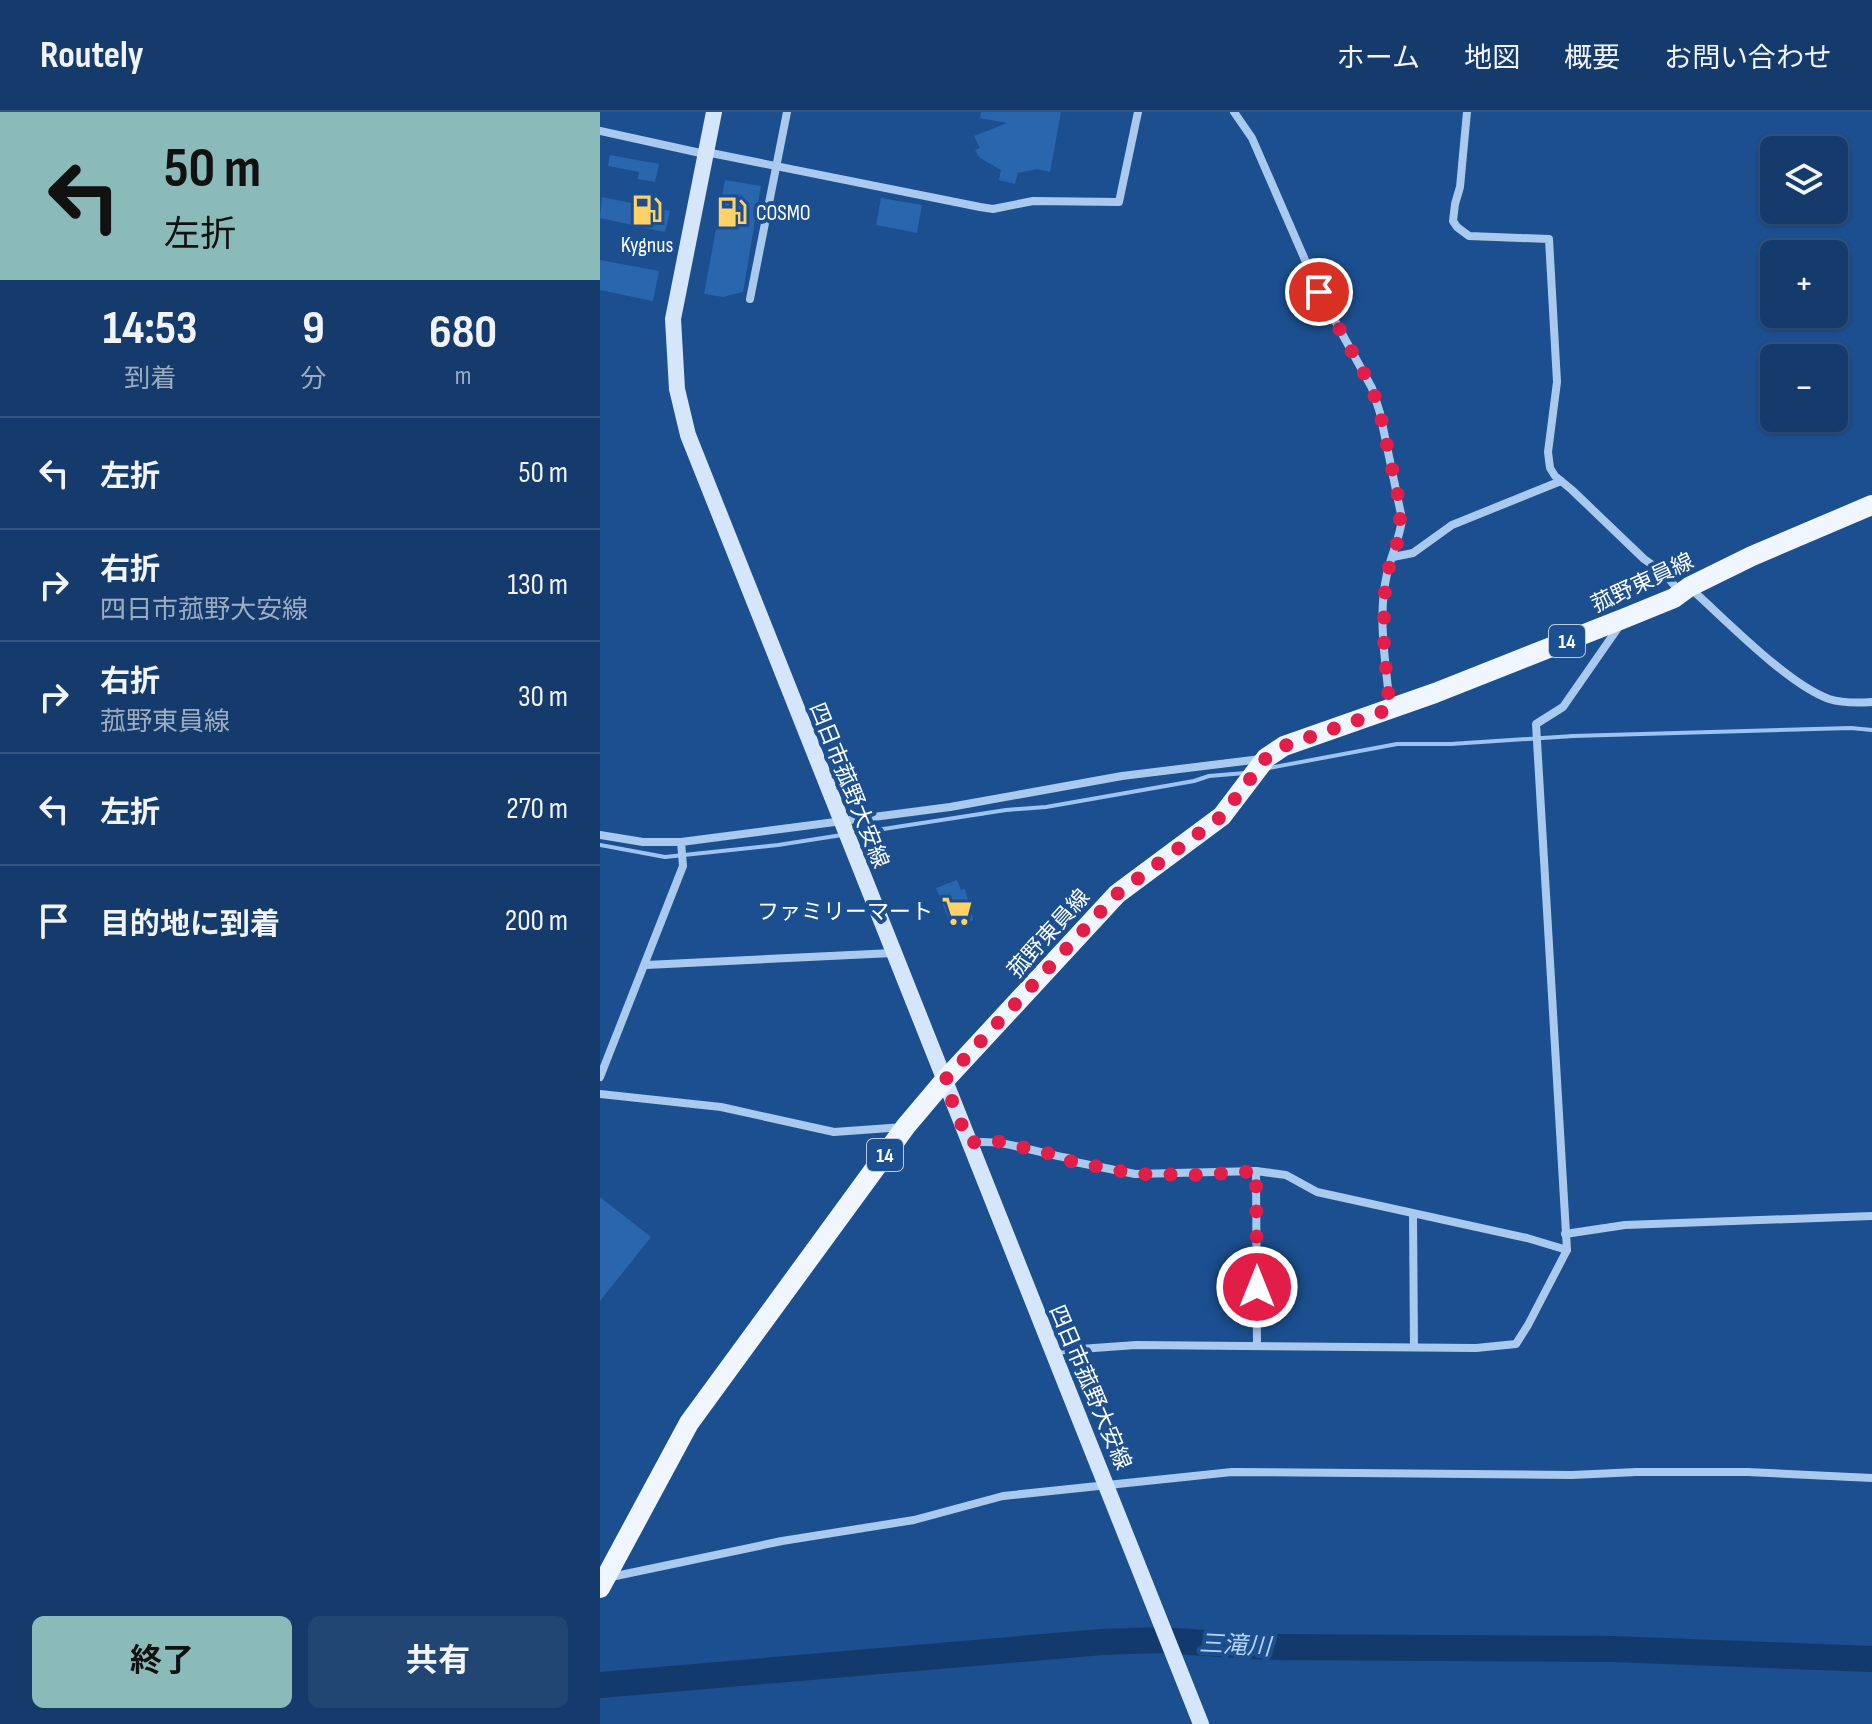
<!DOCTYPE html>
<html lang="ja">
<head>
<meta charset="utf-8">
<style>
	:root { --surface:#143b6b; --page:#214673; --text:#f1f3f6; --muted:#9dadc1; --line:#33557e; --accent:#8bbbb9 }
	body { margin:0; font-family:"Sofia Sans Condensed","Noto Sans JP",sans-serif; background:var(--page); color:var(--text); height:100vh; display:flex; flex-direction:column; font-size:30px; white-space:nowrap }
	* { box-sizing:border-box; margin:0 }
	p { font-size:26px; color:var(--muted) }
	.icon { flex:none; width:44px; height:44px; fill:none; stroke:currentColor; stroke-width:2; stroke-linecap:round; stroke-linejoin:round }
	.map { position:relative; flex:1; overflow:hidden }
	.details { display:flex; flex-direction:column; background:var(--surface); width:600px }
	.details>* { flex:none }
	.top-card { background:#8bbbb9; color:#111; overflow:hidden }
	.tools { position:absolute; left:1160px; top:24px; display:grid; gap:16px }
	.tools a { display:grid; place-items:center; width:88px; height:88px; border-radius:12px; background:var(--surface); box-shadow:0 2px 6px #0004,0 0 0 2px var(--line); font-size:40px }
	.pin { position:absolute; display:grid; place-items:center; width:68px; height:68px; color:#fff; margin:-34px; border:4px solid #fff; border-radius:50%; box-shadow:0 2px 8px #0007 }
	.me { position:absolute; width:88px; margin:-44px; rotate:0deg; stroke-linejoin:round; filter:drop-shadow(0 0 6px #0008) }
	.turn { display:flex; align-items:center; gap:28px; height:168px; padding:0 32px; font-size:36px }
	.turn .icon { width:104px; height:104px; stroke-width:2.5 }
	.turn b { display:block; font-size:56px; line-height:68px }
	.eta { display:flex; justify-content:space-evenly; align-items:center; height:136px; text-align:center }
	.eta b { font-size:48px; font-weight:700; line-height:56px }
	.cta { display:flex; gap:16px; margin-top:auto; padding:16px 32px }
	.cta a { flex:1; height:92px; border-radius:12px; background:var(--accent); color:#111; font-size:32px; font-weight:700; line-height:92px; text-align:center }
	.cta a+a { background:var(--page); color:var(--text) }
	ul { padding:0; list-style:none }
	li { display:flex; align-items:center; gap:24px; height:112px; padding:0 32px; border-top:2px solid var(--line) }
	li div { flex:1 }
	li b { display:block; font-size:30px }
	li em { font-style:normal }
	header { display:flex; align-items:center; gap:48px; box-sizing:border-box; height:112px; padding:0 40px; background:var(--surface); border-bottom:2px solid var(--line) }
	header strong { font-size:38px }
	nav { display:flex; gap:44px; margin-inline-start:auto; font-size:28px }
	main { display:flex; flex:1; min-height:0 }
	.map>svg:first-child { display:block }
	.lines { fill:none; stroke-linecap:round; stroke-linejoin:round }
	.stream { stroke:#9cc4f0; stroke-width:4 }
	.river { stroke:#123a6d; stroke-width:26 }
	.building { fill:#2a66ad }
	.street { stroke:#a9c9ee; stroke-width:8 }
	.secondary { stroke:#d6e6fa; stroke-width:16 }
	.primary { stroke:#f0f6ff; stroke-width:20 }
	.route { stroke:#e11d48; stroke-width:14; stroke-dasharray:0 25.2 }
	.labels { text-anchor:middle; stroke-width:8; stroke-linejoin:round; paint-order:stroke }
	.shield { fill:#1b4f8f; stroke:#bbcadd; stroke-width:2 }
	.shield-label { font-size:20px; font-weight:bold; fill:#fff }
	.poi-label { font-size:22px; fill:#fff; stroke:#1b4f8f; text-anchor:start }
	.street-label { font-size:22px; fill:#fff; stroke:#1b4f8f }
	.water-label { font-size:24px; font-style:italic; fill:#b5d3f5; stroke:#1b4f8f }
</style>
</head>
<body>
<header>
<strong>Routely</strong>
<nav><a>ホーム</a><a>地図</a><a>概要</a><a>お問い合わせ</a></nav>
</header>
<main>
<section class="details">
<div class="top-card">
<div class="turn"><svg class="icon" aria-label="left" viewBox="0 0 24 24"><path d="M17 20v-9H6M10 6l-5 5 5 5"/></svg><div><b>50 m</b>左折</div></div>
</div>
<div class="eta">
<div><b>14:53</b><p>到着</p></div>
<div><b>9</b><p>分</p></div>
<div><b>680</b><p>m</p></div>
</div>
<ul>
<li><svg class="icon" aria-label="left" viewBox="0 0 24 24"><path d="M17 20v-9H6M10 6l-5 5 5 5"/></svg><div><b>左折</b></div><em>50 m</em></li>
<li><svg class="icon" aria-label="right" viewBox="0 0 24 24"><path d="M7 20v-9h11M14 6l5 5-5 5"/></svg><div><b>右折</b><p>四日市菰野大安線</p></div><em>130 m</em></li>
<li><svg class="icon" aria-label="right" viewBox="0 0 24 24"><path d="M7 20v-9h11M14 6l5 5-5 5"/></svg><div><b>右折</b><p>菰野東員線</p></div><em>30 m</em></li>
<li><svg class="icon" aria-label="left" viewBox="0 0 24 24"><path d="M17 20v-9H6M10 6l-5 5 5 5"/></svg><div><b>左折</b></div><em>270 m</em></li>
<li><svg class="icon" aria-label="arrive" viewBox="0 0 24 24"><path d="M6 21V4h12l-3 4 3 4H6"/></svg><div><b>目的地に到着</b></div><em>200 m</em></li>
</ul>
<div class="cta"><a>終了</a><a>共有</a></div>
</section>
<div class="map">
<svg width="1272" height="1612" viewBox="0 0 1272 1612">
	<rect width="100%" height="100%" fill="#1b4f8f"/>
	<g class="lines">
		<g class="stream">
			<polyline points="669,656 797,632 851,632 973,624 1251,616 1272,618"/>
			<polyline points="251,722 406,698 446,695 594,669 609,664 645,661"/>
			<polyline points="0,733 65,745 178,733 242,723"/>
		</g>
		<polyline class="river" points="0,1573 502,1530 559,1528 667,1535 1013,1537 1272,1547"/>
	</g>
	<g class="building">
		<polygon points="381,0 461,0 450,60 437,57 418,61 415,72 399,68 401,58 380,46 375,38 380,36 374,24 407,11 380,6"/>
		<polygon points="10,43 59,52 55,70 38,67 39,60 8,54"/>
		<polygon points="125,68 161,74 143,180 123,185 104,182"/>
		<polygon points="2,85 70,99 65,120 0,106"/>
		<polygon points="281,86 322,93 317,121 276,113"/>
		<polygon points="0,148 59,159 53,189 0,178"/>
		<polygon points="357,768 361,778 365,777 373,808 352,816 336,776"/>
		<polygon points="0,1085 51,1125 0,1189"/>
	</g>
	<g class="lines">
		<g class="street">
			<path d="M634 0 652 26 719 180 772 276 780 301 802 407C800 426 791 443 787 462 777 504 786 553 790 595"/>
			<polyline points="867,0 860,75 855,92 853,109 857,115 869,124 949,127 957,270 948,340 950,356 955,364 972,378 1044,447 1064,461 1080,480"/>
			<polyline points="0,19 105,42"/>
			<polyline points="106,40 380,95 393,97 433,89 519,90 538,0"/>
			<polyline points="150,187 187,0"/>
			<polyline points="793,445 813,441 852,413 961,369"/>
			<path d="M1089 475C1124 506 1187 572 1229 587 1242 591 1258 591 1272 590"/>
			<polyline points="0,723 43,730 81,730 350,695 522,664 661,647"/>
			<polyline points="46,853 293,841"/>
			<polyline points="0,965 83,754 81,730"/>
			<polyline points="0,982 121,995 234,1020 304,1015"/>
			<path d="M370 1031C403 1026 435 1041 468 1046L470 1049 535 1062 656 1059 686 1063 717 1080 927 1126 967 1138"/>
			<polyline points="656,1059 657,1233"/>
			<polyline points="813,1102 814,1234"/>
			<polyline points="965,1122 1025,1113 1272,1104"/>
			<polyline points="452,1239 536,1233 876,1236 916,1232 928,1213 967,1138 936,612 963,595 1020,513"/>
			<polyline points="11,1465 182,1429 314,1408 403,1384 632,1360 972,1363 1037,1360 1147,1360 1272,1366"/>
		</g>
		<polyline class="secondary" points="114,0 73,207 77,277 88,323 601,1612"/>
		<polyline class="primary" points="0,1476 89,1311 306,1014 344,969 517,782 622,704 666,646 684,634 835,581 1025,506 1074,486 1089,475 1152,444 1272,393"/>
	</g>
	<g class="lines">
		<polyline class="route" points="657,1175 656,1059 601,1063 535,1062 470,1049 468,1046 392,1028 369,1031 344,969 517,782 622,704 666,646 684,634 790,597 784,538 784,488 787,462 800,422 800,393 780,301 772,276 719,180"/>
	</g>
	<defs>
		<g id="fuel-bare" transform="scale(2.4)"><path d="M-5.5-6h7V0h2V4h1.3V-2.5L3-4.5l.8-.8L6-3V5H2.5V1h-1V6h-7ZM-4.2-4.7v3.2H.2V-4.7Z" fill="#ffd166" stroke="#1b4f8f" stroke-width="2.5" paint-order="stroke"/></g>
		<g id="supermarket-bare" transform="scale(2.4)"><path d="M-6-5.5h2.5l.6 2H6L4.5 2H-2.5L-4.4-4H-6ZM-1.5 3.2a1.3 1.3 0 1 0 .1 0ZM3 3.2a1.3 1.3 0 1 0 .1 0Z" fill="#ffd166" stroke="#1b4f8f" stroke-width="2.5" paint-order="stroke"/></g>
	</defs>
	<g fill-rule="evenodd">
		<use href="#fuel-bare" x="47" y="98"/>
		<use href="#fuel-bare" x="132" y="100"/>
		<use href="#supermarket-bare" x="357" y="799"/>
	</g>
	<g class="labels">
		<g class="shield">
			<rect x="949" y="513" width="36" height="32" rx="6"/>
			<rect x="267" y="1027" width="36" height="32" rx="6"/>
		</g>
		<g class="shield-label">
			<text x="967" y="536">14</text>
			<text x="285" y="1050">14</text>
		</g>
		<g class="poi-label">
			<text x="156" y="108">COSMO</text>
			<text x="47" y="140" text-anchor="middle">Kygnus</text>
			<text x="333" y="807" text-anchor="end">ファミリーマート</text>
		</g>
		<g class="street-label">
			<text transform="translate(1042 470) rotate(-25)" y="8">菰野東員線</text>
			<text transform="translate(250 673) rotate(68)" y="8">四日市菰野大安線</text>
			<text transform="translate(448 821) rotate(-48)" y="8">菰野東員線</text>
			<text transform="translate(491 1275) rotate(67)" y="8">四日市菰野大安線</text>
		</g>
		<g class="water-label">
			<text transform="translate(635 1533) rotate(3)" y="8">三滝川</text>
		</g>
	</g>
</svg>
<div class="tools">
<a><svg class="icon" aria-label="layers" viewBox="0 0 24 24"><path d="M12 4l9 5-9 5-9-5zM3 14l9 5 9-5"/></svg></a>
<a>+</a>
<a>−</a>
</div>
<div class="pin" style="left:719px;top:180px;background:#d93025"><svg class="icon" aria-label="arrive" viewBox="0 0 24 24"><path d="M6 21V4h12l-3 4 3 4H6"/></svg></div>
<svg class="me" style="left:657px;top:1175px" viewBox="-20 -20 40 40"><circle r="17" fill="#e11d48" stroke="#fff" stroke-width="3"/><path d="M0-11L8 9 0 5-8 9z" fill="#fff"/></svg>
</div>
</main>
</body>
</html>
